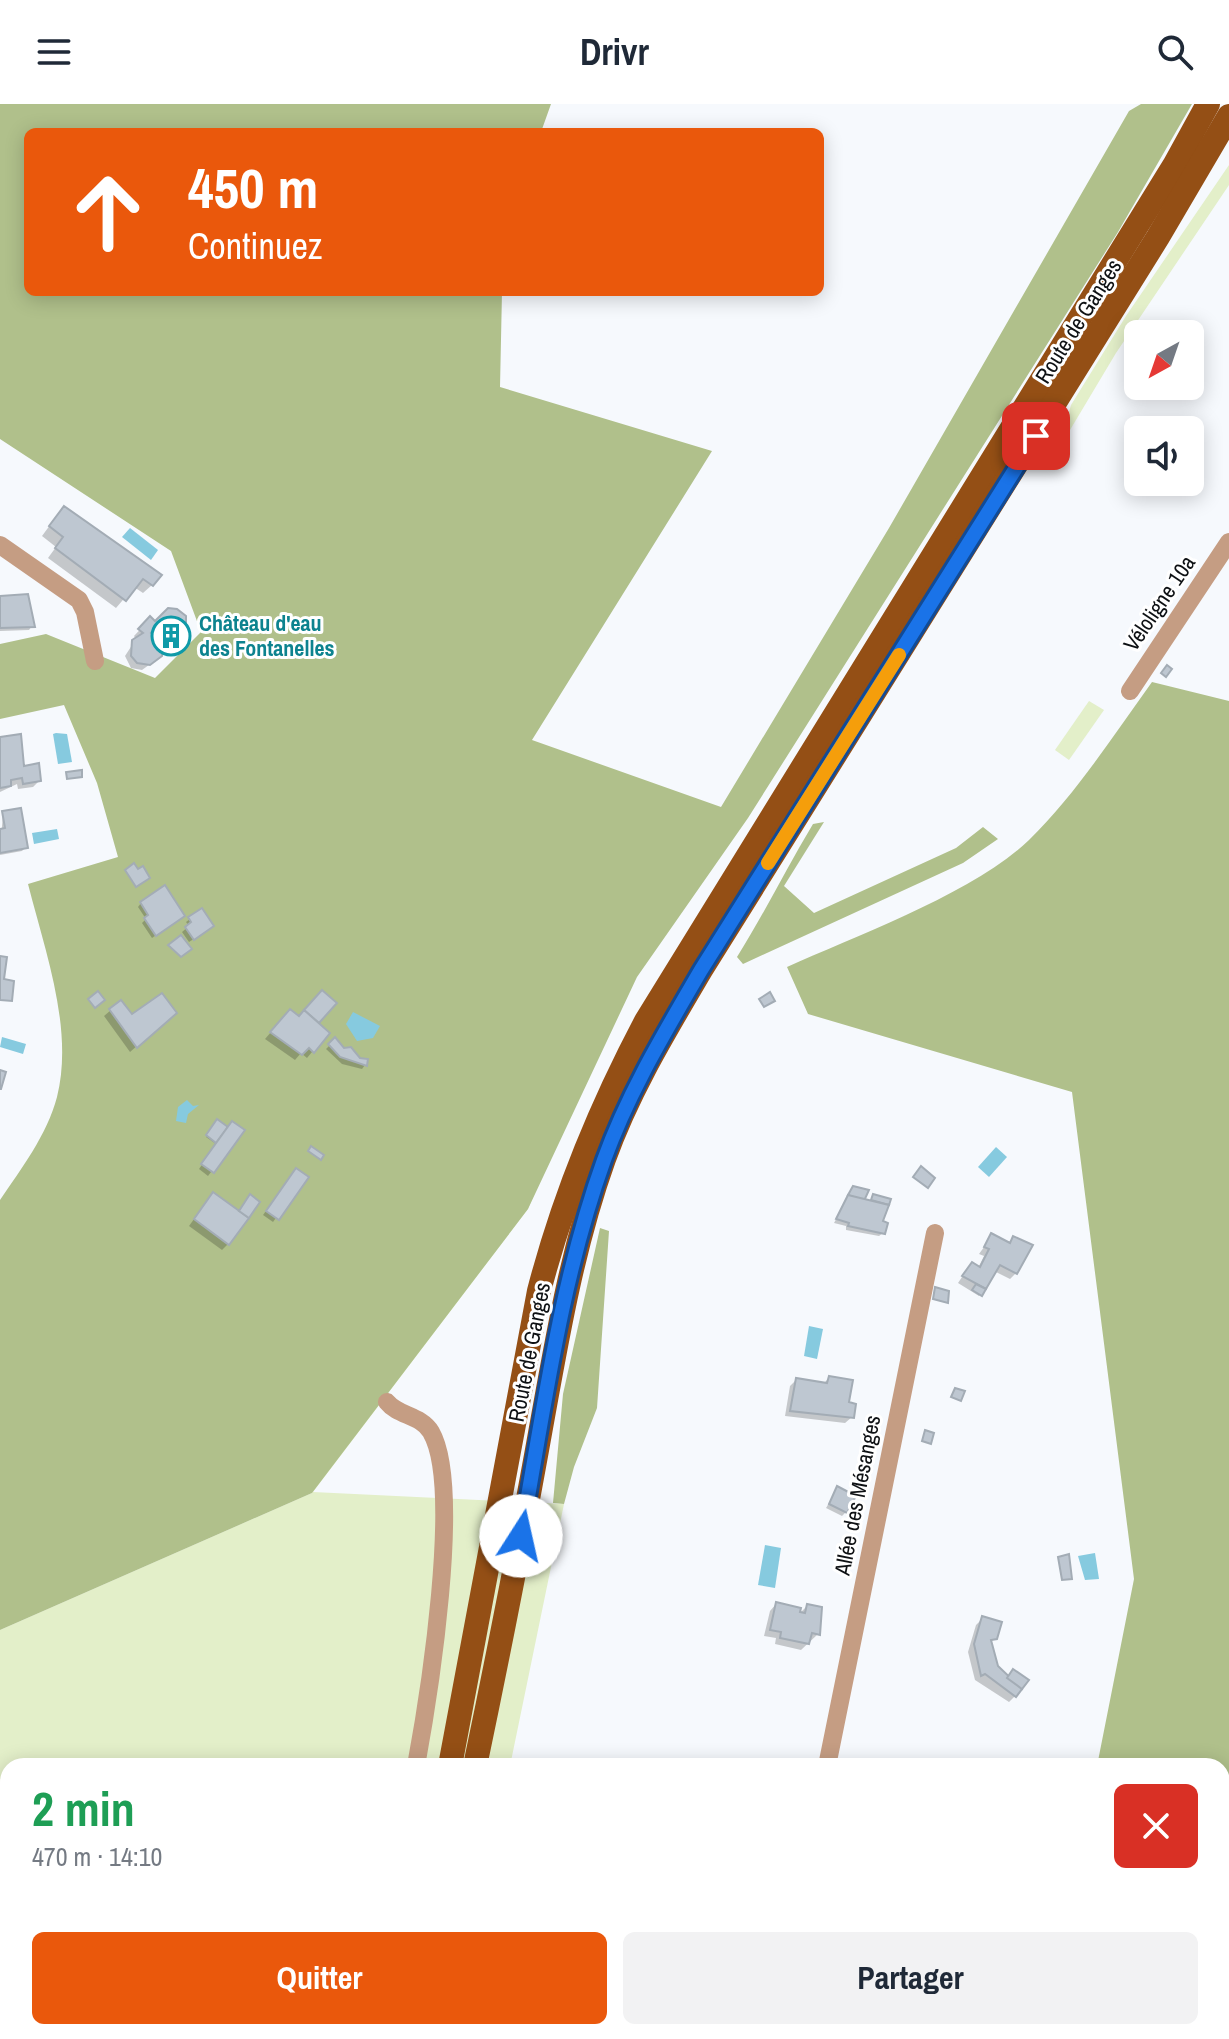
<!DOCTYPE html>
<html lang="fr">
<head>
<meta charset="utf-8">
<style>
	:root { --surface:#fff; --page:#f2f2f3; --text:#1f2937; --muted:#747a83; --accent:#ea580c }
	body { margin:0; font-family:"Archivo Narrow",sans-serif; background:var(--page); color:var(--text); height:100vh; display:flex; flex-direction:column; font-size:30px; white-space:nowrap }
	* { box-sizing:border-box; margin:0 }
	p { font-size:26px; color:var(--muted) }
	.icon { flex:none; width:44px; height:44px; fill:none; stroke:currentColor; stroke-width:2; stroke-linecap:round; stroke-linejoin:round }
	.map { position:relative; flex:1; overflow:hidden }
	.side { position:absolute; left:0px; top:1654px; width:1230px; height:282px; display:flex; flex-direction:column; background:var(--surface); border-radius:24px 24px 0 0; box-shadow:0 4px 20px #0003 }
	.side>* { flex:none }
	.top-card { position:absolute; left:24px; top:24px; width:800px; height:168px; border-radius:12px; box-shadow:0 4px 20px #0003; background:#ea580c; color:#fff; overflow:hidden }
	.needle { width:52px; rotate:220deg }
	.fabs { position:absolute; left:1124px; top:216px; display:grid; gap:16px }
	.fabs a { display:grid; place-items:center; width:80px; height:80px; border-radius:12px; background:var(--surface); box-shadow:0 4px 20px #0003; font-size:40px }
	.pin { position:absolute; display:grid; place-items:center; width:68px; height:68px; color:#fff; margin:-34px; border-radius:16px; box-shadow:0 4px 12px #0006 }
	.me { position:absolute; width:88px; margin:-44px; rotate:10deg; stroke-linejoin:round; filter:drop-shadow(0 0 6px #0008) }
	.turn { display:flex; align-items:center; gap:28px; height:168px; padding:0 32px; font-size:36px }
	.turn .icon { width:104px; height:104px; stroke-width:2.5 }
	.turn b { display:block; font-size:56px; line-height:68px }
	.round { display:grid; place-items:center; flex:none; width:84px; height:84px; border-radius:12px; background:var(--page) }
	.summary { display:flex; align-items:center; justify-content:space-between; height:136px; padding:0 32px }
	h1 { font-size:48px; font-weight:800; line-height:60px; color:#1e9e55 }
	.action { display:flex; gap:16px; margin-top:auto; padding:16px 32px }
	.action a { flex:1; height:92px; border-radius:12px; background:var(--accent); color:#fff; font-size:32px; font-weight:800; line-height:92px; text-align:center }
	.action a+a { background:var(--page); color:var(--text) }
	header { display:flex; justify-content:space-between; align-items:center; height:104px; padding:0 32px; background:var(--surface); font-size:36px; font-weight:800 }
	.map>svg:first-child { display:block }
	.green { fill:#e3efc9 }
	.forest { fill:#b0c08b }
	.water { fill:#86cadf }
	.shadow { fill:#0003 }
	.building { fill:#bec7d1; stroke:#a3acb5; stroke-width:2 }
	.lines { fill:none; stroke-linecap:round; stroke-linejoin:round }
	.minor { stroke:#c59d83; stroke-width:18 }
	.primary { stroke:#944f15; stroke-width:24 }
	.route-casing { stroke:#114b97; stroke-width:20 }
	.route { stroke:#1a73e8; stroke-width:14 }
	.slow { stroke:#f59e0b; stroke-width:14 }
	.labels { text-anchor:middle; stroke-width:6; stroke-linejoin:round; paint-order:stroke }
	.street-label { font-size:22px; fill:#0e1114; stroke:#fff }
	.culture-label { font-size:22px; font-weight:bold; fill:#0d838f; stroke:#fff; text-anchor:start }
</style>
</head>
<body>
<header><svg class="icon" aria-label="menu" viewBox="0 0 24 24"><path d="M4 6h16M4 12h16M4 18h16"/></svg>Drivr<svg class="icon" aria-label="search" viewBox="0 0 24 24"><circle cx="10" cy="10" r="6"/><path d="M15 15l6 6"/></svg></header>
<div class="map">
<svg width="1229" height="1935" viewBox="0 0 1229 1935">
	<rect width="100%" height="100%" fill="#f6f9fd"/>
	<g class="green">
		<polygon points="1229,61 1229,81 1116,249 1070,326 1067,315 1071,301 1126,212"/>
		<polygon points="1089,597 1104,606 1069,656 1055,646"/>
		<polygon points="445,656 644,822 528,1105 313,1388 564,1400 510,1662 8,1662 8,1928 455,1928 453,1935 0,1935 0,1526 312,1389"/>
	</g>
	<g class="forest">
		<path d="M0 0H551L541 28H28V188H502L500 283 712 347 532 636 721 703 889 424 1129 7 1141 0H1192L1118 128 748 714 637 873 528 1105 312 1389 0 1526V1096C21 1065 47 1031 57 993 74 925 45 847 28 780L118 753 97 679 64 601 0 615V540L46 530 155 574 201 528 171 447 0 335Z"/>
		<path d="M1152 578 1229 597V1935H1092L1090 1928H1222V1662H1097L1134 1475 1072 988 808 910 787 863C858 831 974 789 1029 736 1076 690 1113 632 1152 578Z"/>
		<path d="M824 718 784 782 814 809 956 744 983 723 998 735 963 759 743 860 737 853C764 810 786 765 813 720Z"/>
		<polygon points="600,1124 609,1127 597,1304 574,1363 564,1400 553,1399 563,1290"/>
	</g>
	<g class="water">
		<polygon points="130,424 158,446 151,456 122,433"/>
		<polygon points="56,629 67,630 72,658 58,660 53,630"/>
		<polygon points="57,725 59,735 34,740 32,729"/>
		<polygon points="353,908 380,922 373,934 357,937 346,920"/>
		<polygon points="2,933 26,940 23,950 0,943"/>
		<polygon points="187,996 193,1002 199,1001 188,1010 186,1019 176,1017 178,1003"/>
		<polygon points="996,1043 1007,1053 989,1073 978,1063"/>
		<polygon points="809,1222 823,1225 817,1255 804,1252"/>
		<polygon points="765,1441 781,1444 775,1484 758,1481"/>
		<polygon points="1095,1449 1099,1475 1085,1476 1078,1452"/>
	</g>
	<g class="shadow">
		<polygon points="56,413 152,481 143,489 134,483 116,504 48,454 56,443 42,432"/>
		<polygon points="0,495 32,522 29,526 0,527"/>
		<polygon points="150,515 184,528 170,541 160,542 153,558 142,566 131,564 125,552 136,535 134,532"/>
		<polygon points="0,636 22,664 39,677 33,683 18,685 17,680 0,688"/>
		<polygon points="3,708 26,743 22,747 0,751"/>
		<polygon points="141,799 179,815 152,834 142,819 146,815 138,803"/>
		<polygon points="190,815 208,826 189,838 182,828 189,822 186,818"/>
		<polygon points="322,888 334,899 316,920 327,930 307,954 301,949 295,956 265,935 284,913 298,915"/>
		<polygon points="111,906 132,913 168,915 130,948 104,912"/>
		<polygon points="335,936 343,946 365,961 362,965 342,960 326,945"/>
		<polygon points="217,1018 227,1025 242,1027 208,1072 199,1065 216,1040 206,1033"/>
		<polygon points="293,1070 306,1073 273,1118 263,1111"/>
		<polygon points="873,1094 887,1100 880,1118 883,1129 879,1132 846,1126 846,1122 834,1119 847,1095 861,1095 871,1099"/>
		<polygon points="207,1097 228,1140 222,1146 189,1122"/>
		<polygon points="992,1132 1008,1140 1014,1134 1016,1169 1010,1175 994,1167 979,1192 958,1179 966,1167 978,1164 984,1152 979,1150"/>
		<polygon points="829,1274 852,1313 845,1319 785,1312 790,1282 796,1276 823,1280"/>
		<polygon points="838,1384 846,1408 842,1412 826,1404"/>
		<polygon points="776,1500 797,1512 807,1502 818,1530 801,1546 775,1540 776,1534 764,1532 770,1507"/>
		<polygon points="982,1515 995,1534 990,1539 996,1563 1015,1592 1009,1598 975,1576 968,1548 976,1521"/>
	</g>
	<g class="building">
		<polygon points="64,402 162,471 153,482 143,475 126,497 55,444 63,433 49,422"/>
		<polygon points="28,490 35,523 0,524 0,492"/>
		<polygon points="168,504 177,505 186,512 186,529 178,536 168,537 155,524 151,529 162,539 162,552 150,561 137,559 131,552 132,536 143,529 138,525 150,512 155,517"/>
		<polygon points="1167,561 1172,565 1166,573 1161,569"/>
		<polygon points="21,630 24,662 39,659 41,677 23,680 22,674 11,676 11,682 0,684 0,633"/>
		<polygon points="82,666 82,673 67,675 66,668"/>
		<polygon points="21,704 28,744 0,749 0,725 5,724 2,707"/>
		<polygon points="134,759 138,765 143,762 150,774 136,783 125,766"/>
		<polygon points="165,781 185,812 156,832 144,814 148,811 140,798"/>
		<polygon points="202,804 214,822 194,836 185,823 191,818 188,813"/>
		<polygon points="181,831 192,845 181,853 168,841"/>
		<polygon points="0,852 7,853 4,875 14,877 12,897 0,896"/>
		<polygon points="322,886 337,899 319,919 304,906"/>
		<polygon points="98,887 105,896 95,904 88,895"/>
		<polygon points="770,888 775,897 764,903 759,895"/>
		<polygon points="162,889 177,909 137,944 109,905 121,896 132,910"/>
		<polygon points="290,905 299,912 304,906 330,929 314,949 309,944 302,951 270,928"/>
		<polygon points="335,933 344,944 351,943 360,954 368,955 367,962 340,953 328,940"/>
		<polygon points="0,966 6,968 1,985 0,985"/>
		<polygon points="217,1015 228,1023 216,1039 206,1031"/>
		<polygon points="232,1017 245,1026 214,1069 201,1060"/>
		<polygon points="311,1042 324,1051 321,1056 308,1047"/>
		<polygon points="921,1062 935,1074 928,1084 913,1073"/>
		<polygon points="296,1064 309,1073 279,1116 266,1107"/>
		<polygon points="853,1082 869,1086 864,1097 848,1091"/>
		<polygon points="213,1088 249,1114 229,1141 194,1115"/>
		<polygon points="250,1090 260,1098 249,1114 239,1107"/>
		<polygon points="873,1090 891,1095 889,1101 871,1096"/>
		<polygon points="848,1091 889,1101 883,1117 888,1119 885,1130 848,1122 849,1119 836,1115"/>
		<polygon points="991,1129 1010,1139 1013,1132 1033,1141 1017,1170 1000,1161 986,1185 962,1172 972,1158 980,1163 989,1145 984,1143"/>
		<polygon points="976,1180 986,1185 982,1192 972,1186"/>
		<polygon points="935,1183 949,1187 948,1199 933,1195"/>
		<polygon points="829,1272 853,1276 849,1298 856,1300 854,1314 790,1307 796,1274 827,1279"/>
		<polygon points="955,1284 965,1287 961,1297 951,1293"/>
		<polygon points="925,1326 934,1329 931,1340 922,1337"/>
		<polygon points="837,1382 856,1392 847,1409 829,1400"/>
		<polygon points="1069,1450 1072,1475 1062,1476 1058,1453"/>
		<polygon points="776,1498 801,1504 800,1508 805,1509 807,1500 822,1503 820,1531 812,1529 809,1540 780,1534 781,1528 770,1526"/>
		<polygon points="982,1512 1002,1518 997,1535 991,1536 998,1562 1022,1585 1016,1593 985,1570 981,1572 974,1540"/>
		<polygon points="1013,1565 1029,1576 1022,1585 1007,1574"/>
	</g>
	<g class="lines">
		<g class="minor">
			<polyline points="0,441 79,496 85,508 95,557"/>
			<polyline points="1130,587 1229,438"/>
			<path d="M387 1298C398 1312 421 1311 431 1328 463 1383 428 1597 416 1662"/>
			<polyline points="827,1662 935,1129"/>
			<polyline points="360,1935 362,1928"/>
			<polyline points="772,1935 773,1928"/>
		</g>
		<g class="primary">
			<path d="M450 1662 539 1187C564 1091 600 1004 646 917L1175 60 1208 0"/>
			<path d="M475 1662C497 1557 518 1451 537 1346 555 1247 570 1150 604 1055 628 988 665 927 701 866L1158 133 1229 12"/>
			<polyline points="393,1935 394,1928"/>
			<polyline points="419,1935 421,1928"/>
		</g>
	</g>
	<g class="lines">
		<g class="route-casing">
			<path id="route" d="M521 1432C544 1306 560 1178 604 1056 628 989 665 928 701 866L1036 332"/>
		</g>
		<use href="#route" class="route"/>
		<polyline class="slow" points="768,759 899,551"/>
	</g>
	<defs>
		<g id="building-ring" transform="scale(2)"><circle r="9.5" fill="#fff" stroke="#0f9aa8" stroke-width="1.5"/><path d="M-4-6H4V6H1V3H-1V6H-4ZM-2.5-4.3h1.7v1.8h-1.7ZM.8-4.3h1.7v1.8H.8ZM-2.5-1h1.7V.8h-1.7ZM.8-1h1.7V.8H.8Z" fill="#0f9aa8"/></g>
	</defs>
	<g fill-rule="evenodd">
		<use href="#building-ring" x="171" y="532"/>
	</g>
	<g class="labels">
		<g class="street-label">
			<text transform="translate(1078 217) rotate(-58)" y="8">Route de Ganges</text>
			<text transform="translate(1159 499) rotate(-56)" y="8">Véloligne 10a</text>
			<text transform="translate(529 1248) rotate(-79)" y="8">Route de Ganges</text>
			<text transform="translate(857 1391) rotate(-79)" y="8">Allée des Mésanges</text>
		</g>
		<g class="culture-label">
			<text x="199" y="527">Château d'eau<tspan x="199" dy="25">des Fontanelles</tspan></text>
		</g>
	</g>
</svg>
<div class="fabs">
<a><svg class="needle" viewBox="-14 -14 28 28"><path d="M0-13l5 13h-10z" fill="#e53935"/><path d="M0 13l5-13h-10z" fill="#747a83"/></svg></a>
<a><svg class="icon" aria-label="sound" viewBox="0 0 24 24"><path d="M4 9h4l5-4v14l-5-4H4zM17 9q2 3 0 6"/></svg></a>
</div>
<div class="pin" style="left:1036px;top:332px;background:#d93025"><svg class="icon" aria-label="arrive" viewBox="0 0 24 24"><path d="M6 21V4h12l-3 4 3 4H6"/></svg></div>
<svg class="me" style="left:521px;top:1432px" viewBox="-20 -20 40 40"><circle r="19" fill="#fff"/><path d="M0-13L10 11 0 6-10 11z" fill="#1a73e8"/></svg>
<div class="top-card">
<div class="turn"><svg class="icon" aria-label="ahead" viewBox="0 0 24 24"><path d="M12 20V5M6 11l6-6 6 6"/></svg><div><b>450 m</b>Continuez</div></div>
</div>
<section class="side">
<div class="summary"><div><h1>2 min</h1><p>470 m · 14:10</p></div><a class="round" style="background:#d93025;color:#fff"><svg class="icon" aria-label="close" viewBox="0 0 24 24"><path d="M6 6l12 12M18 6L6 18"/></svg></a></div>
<div class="action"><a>Quitter</a><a>Partager</a></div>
</section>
</div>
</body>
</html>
